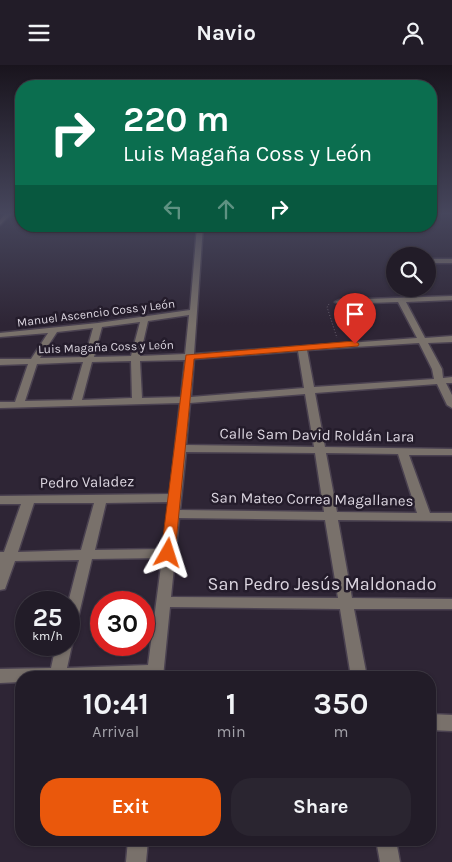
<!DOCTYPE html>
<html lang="en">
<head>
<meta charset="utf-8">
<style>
	:root { --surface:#221c28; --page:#2a2530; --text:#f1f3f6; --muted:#a2a1a8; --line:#3f3a45; --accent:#ea580c }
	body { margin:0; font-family:Karla,sans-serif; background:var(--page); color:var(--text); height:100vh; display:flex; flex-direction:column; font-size:19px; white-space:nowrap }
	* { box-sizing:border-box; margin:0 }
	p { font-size:16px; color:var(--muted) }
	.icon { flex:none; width:28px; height:28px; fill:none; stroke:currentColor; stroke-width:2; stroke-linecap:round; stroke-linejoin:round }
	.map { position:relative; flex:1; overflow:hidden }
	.panel { position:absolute; left:15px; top:606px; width:421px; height:175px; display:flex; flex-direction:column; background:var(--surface); border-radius:20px; box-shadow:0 1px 4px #0004,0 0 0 1px var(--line) }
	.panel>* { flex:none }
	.top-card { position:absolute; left:15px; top:15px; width:422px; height:152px; border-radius:20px; box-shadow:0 1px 4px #0004,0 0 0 1px var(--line); background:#0b6e4f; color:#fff; overflow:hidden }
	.controls { position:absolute; left:386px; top:182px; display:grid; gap:10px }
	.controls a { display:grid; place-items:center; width:50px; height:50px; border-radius:50%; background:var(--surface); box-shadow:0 1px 4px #0004,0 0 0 1px var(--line); font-size:25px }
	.speed { position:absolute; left:15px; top:526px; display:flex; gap:10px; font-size:25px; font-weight:700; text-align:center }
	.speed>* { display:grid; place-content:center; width:65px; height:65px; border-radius:50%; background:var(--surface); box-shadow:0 1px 4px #0004,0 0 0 1px var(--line); line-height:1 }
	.speed small { font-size:12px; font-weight:400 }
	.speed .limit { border:8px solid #d22; background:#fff; color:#111 }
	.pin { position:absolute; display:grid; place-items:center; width:42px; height:42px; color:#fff; margin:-51px -21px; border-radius:50% 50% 50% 0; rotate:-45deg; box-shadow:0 0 5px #0007 }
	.pin .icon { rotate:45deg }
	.me { position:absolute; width:55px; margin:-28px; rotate:6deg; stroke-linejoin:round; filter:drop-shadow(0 0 4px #0008) }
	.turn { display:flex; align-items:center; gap:18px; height:105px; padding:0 25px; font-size:22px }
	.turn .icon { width:65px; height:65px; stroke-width:2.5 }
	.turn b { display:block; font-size:35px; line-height:42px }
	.lanes { display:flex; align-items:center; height:48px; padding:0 25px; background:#0003; justify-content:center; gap:25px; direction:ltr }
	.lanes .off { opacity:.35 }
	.eta { display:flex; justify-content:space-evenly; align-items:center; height:85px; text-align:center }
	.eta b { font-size:30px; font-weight:700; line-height:35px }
	.cta { display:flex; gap:10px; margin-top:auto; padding:10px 25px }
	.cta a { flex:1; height:58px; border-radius:20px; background:var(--accent); color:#fff; font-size:20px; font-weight:700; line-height:58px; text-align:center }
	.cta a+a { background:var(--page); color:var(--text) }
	header { display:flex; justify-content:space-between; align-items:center; height:65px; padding:0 25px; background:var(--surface); font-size:22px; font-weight:700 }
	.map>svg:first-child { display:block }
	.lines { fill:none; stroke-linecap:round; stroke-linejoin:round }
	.minor-casing { stroke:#4a4150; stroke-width:3 }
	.path { stroke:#655d6b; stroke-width:1; stroke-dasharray:1 2; stroke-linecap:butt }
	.minor { fill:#79716b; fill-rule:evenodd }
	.route { fill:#ea580c; stroke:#983908 }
	.labels { text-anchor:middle; stroke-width:5; stroke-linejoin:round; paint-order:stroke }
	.far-street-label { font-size:12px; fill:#dcd6e0; stroke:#241c2b }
	.street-label { font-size:15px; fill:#dcd6e0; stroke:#241c2b }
	.near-street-label { font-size:18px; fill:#dcd6e0; stroke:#241c2b }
</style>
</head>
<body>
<header><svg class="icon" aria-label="menu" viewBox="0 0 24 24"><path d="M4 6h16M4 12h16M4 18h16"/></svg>Navio<svg class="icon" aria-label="person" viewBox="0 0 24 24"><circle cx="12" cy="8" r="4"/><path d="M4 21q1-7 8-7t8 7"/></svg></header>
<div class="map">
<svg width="452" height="797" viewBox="0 0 452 797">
	<rect width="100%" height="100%" fill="#2e2535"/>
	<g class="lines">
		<g class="minor-casing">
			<g id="minor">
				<polygon points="6,148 12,148 0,160 0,155"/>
				<path d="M197 161H203L194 289 417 273 398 237 339 239 335 237 339 235 452 231V235L406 237 425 273 452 271V277L428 278 442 304 443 313 452 312V318H446L452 330V343L447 340 437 319 315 328 325 382 452 384V390H409L430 448H452V456L338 455 352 533 452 534V544H354L367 612H351L340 544 170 542 163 612H21V617L0 618V604L51 603 56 580H69V575L72 580 67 603 148 600 162 493 92 494 76 562 74 566 69 568 68 538 79 495 15 496 5 524 0 525V487H4L21 439H0V431L170 429 180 338 0 343V337H15L28 299 0 300V294H31L48 268 0 272V268L98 258 190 245ZM189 250 185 289 140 291 148 256ZM140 257 131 291 94 292 102 262ZM93 263 85 292 40 293 57 267ZM419 278 432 304 434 314 314 322 307 285ZM298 286 304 323 191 332 194 294ZM185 295 181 332 142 333 140 296ZM131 296 132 333 82 335 92 297ZM83 297 72 335 25 336 37 299ZM305 329 314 382 186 380 190 338ZM186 387 315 388 324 447 180 445ZM326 388 398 389 417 448 337 447ZM169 437 163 484 95 485 106 438ZM34 438H94L81 485 18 487ZM179 453 325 455 338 533 171 532Z"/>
				<rect x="428" y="194" width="24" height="4"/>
				<polygon points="430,649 452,650 452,666 430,665"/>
				<polygon points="128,775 148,775 146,797 126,797"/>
				<polygon points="376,775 396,775 400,797 380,797"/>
			</g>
		</g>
		<polyline class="path" points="329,239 327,242 337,273"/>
		<use href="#minor" class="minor"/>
	</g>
	<linearGradient id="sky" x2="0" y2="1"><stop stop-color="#19141d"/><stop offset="0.57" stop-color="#46465c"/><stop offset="1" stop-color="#46465c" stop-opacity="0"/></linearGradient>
	<rect width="452" height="260" fill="url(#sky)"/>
	<polygon class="route" points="355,276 359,279 358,281 194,294 175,488 173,492 163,492 161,488 186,290"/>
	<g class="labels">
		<g class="far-street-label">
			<text transform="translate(96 248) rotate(-7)" y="4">Manuel Ascencio Coss y León</text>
			<text transform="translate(106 282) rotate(-2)" y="4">Luis Magaña Coss y León</text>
		</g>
		<g class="street-label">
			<text transform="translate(317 370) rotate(1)" y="5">Calle Sam David Roldán Lara</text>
			<text transform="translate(87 417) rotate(-1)" y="5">Pedro Valadez</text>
			<text transform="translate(312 434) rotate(1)" y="5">San Mateo Correa Magallanes</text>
		</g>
		<g class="near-street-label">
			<text x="322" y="525">San Pedro Jesús Maldonado</text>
		</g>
	</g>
</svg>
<div class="controls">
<a><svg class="icon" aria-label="search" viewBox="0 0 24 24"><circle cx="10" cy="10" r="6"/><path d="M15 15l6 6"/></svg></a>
</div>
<div class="speed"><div>25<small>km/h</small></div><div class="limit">30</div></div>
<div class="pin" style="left:355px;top:279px;background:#d93025"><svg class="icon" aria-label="arrive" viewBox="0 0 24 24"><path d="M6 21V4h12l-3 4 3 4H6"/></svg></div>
<svg class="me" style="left:168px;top:488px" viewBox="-20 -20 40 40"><path d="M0-17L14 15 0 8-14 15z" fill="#ea580c" stroke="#fff" stroke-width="4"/></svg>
<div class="top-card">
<div class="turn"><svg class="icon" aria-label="right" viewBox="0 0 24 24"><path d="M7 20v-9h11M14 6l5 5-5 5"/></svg><div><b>220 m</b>Luis Magaña Coss y León</div></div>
<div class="lanes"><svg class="icon off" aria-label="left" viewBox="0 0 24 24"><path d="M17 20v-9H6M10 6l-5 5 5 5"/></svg><svg class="icon off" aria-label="ahead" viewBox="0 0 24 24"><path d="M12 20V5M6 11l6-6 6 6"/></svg><svg class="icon" aria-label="right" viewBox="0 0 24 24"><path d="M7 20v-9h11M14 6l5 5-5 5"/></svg></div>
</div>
<section class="panel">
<div class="eta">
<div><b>10:41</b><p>Arrival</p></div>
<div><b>1</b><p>min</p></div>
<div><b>350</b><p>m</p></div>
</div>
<div class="cta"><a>Exit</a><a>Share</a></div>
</section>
</div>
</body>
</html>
